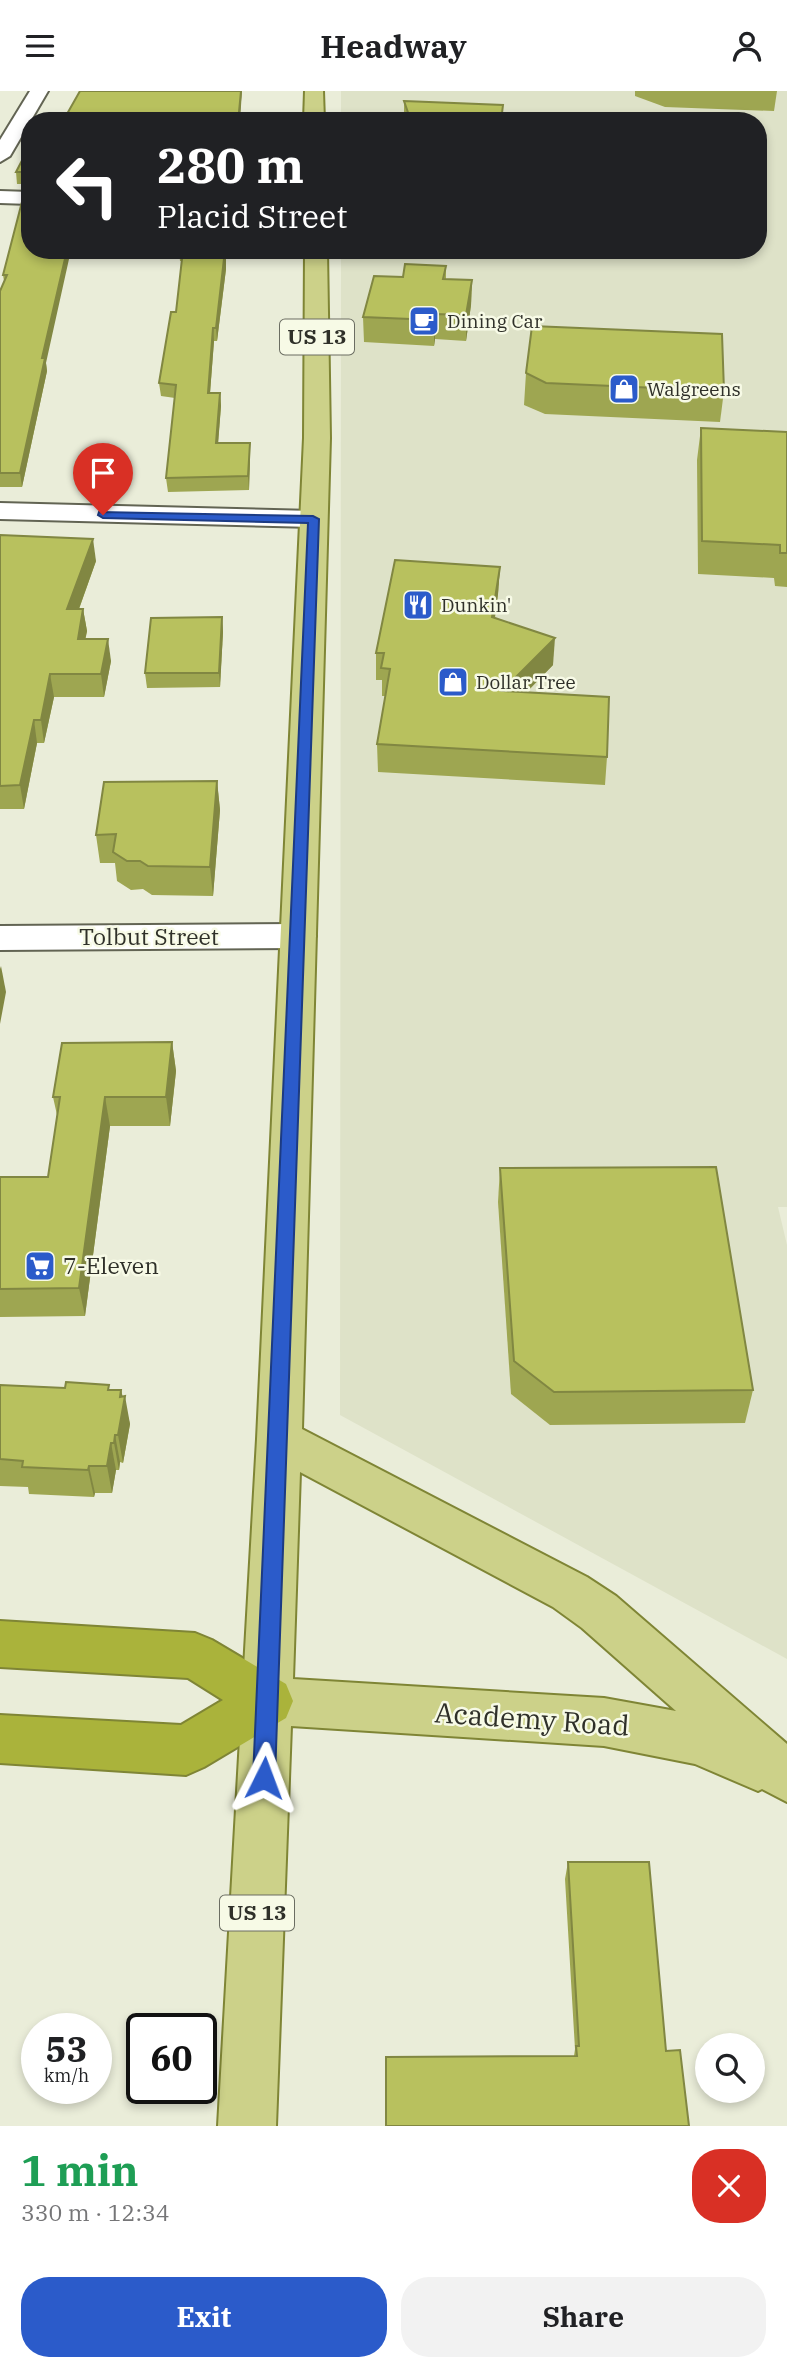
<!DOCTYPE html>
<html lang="en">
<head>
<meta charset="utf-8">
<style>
	:root { --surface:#fff; --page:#f2f2f2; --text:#202124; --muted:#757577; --accent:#2b5bca }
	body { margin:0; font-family:"IBM Plex Serif",serif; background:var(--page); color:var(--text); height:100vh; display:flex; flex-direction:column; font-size:26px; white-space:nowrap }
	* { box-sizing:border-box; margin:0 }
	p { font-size:23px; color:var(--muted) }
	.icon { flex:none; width:38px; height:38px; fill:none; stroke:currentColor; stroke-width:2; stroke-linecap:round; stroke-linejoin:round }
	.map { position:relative; height:2035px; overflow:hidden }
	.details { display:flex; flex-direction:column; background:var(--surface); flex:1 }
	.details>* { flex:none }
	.banner { position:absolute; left:21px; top:21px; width:746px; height:147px; border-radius:28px; box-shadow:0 4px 10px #0003; background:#202124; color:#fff; overflow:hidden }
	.fabs { position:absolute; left:695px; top:1942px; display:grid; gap:14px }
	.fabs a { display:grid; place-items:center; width:70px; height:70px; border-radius:50%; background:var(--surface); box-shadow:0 4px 10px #0003; font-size:35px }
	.speed { position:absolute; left:21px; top:1922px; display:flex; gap:14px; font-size:35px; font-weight:700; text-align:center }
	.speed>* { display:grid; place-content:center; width:91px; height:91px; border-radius:50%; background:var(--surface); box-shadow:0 4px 10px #0003; line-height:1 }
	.speed small { font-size:18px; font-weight:400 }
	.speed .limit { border:4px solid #111; border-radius:10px; background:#fff; color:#111 }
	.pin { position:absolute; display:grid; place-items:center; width:60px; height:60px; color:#fff; margin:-72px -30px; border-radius:50% 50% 50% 0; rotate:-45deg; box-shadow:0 0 7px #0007 }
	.pin .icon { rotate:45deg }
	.me { position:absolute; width:77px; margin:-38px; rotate:3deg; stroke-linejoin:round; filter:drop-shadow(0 0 5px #0008) }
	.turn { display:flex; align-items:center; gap:24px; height:147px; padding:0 21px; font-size:32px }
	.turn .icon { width:91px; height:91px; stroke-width:2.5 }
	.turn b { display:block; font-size:49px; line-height:60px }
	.round { display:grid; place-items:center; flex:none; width:74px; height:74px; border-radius:28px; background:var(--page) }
	.overview { display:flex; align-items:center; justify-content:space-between; height:119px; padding:0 21px }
	h1 { font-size:42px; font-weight:700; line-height:52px; color:#1e9e55 }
	.cta { display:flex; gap:14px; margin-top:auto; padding:14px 21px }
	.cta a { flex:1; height:80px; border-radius:28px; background:var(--accent); color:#fff; font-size:28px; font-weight:700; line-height:80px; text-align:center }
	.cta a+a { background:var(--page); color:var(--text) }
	header { display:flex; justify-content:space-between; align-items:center; height:91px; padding:0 21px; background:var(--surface); font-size:32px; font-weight:700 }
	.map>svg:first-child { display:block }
	.built { fill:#dee2c8 }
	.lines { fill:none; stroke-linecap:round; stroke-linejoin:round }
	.minor-casing { stroke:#626453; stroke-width:4 }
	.major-casing { stroke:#7f8535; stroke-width:4 }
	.highway-casing { stroke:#7f8535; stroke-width:4 }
	.minor { fill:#fff; fill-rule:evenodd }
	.major { fill:#ccd189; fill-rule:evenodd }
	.highway { fill:#aab33b; fill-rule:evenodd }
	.wall { fill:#9ea651 }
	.shaded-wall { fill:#818742 }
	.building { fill:#b8c15e; stroke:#818742; stroke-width:2 }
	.route { fill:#2b5bca; stroke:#1c3b83; stroke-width:2 }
	.labels { text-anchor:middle; stroke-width:5; stroke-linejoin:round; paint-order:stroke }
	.far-poi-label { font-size:19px; fill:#2f3029; stroke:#f7fae6; text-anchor:start }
	.shield { fill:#f7fae6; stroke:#6b6d62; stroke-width:2 }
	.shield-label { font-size:21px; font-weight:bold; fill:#2f3029 }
	.street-label { font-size:23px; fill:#2f3029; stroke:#f7fae6 }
	.poi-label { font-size:23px; fill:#2f3029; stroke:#f7fae6; text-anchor:start }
	.near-street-label { font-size:28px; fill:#2f3029; stroke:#f7fae6 }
</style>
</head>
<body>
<header><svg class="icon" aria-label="menu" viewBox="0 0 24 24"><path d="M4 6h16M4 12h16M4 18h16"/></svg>Headway<svg class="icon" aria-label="person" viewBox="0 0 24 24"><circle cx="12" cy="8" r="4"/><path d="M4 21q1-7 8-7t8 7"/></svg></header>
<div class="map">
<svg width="787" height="2035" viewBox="0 0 787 2035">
	<rect width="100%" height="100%" fill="#eaedd9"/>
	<polygon class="built" points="341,0 787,0 787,1116 778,1116 787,1154 787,1568 340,1324 341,159 758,159 758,30 341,30"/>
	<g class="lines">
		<g class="minor-casing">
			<g id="minor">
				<polygon points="30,0 48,0 10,65 0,71 0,49"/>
				<polygon points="0,100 30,101 30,113 0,112"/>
				<polygon points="0,412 313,420 323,422 327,428 323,434 313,436 0,428"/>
				<polygon points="298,833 310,837 316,845 310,853 298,857 0,859 0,835"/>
			</g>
		</g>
		<g class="major-casing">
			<g id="major">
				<polygon points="305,0 323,0 324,30 304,30"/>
				<path d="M305 159H327L330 347 302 1338 587 1486 616 1505 787 1653V1711L762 1698 758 1700 695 1673 604 1655 291 1635 276 2035H218L257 1348 304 347ZM300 1381 553 1516 582 1537 676 1620 604 1607 293 1588Z"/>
			</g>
		</g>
		<g class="highway-casing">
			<polygon id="highway" points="0,1530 195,1542 212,1549 286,1593 293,1610 286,1627 204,1676 186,1684 0,1672 0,1624 181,1634 223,1609 188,1587 0,1576"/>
		</g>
		<use href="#minor" class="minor"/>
		<use href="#major" class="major"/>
		<use href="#highway" class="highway"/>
	</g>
	<g class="wall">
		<polygon points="635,0 777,0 774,20 665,16 635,5"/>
		<polygon points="404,10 503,30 405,30 404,27"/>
		<polygon points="30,54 30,93 17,93 16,81"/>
		<polygon points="24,103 47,280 22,396 0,396 0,200 4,190 3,184"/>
		<polygon points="179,159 226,159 226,178 217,250 214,250 210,302 220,302 221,315 218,352 250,365 249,399 168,401 166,387 175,307 161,305 159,292 176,221 182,170 180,170"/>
		<polygon points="446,175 446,188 472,189 471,214 466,250 435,248 434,255 364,251 363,226 403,186"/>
		<polygon points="526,282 724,300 720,331 545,323 524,314"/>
		<polygon points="701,337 787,341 787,496 775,495 774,487 698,483 697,369"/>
		<polygon points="0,444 96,470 79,518 83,518 87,540 85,548 111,570 104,606 54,606 44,652 37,652 24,718 0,718"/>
		<polygon points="500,476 498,503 495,527 553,574 527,601 607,666 605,694 378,681 377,653 386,605 382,605 382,589 376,589 376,562"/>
		<polygon points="222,526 223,541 220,596 147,597 145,582"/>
		<polygon points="217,690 220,719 213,805 152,804 143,798 131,799 117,790 115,772 100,772 96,744"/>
		<polygon points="172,951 176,980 170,1035 110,1035 85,1225 0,1226 0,1086 48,1086 57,1024 53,1006"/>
		<polygon points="500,1077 753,1299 745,1332 550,1334 511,1303 498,1111"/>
		<polygon points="0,1294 121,1299 130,1333 123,1372 120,1371 119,1379 116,1379 112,1402 95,1402 94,1406 29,1403 28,1396 0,1395"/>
		<polygon points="568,1771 666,1960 574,1965 575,1958 565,1788"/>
	</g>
	<g class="shaded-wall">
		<polygon points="241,0 242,0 240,30 236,30"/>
		<polygon points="67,159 71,159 46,272 47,280 22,396 20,382 42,267"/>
		<polygon points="225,159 226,159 226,178 217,250 216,237"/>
		<polygon points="472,189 471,214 466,250 466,224"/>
		<polygon points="435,223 435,248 434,255 434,229"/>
		<polygon points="213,237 214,250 209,315 208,302"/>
		<polygon points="220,302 221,315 217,366 216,352"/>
		<polygon points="250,352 250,365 249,399 248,385"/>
		<polygon points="93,448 96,470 71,540 67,518"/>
		<polygon points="500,476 498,503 491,553 492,526"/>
		<polygon points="83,518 87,540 81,571 78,548"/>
		<polygon points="222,526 223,541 220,596 219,582"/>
		<polygon points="555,547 553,574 501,627 502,600"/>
		<polygon points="108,548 111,570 104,606 101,583"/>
		<polygon points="50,583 54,606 44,652 41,629"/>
		<polygon points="34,629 37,652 24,718 20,694"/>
		<polygon points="217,690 220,719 213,805 210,776"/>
		<polygon points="1,875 6,901 0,933 0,878"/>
		<polygon points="172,951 176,980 170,1035 166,1006"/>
		<polygon points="105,1006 110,1035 85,1225 79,1197"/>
		<polygon points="121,1299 124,1313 125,1305 130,1333 123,1372 118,1344 120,1306"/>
		<polygon points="115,1344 120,1371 119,1379 114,1352"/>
		<polygon points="111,1352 116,1379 112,1402 107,1375"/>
		<polygon points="89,1375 95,1402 94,1406 88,1379"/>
	</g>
	<g class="building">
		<polygon points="80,0 241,0 239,21 236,30 63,30"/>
		<polygon points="404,10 503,14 501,30 411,30"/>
		<polygon points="30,54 30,91 28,81 16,81"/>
		<polygon points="30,101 30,159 67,159 42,267 45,267 20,382 0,382 0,200 7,184 3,184 24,103"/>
		<polygon points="183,159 225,159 216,237 213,237 208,302 220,302 216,352 250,352 248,385 166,387 176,294 159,292 171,221 176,221"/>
		<polygon points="405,173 446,175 443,188 472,189 466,224 435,223 434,229 363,226 374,185 403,186"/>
		<polygon points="532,235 722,243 724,300 546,292 526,282"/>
		<polygon points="701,337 787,341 787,462 780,462 780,454 702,450"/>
		<polygon points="0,444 93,448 67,518 83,518 78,548 108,548 101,583 50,583 41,629 34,629 20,694 0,695"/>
		<polygon points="395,469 500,476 492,526 555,547 502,600 609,606 607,666 377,653 390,578 381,577 384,562 376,562"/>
		<polygon points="222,526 219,582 145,582 151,527"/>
		<polygon points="217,690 210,776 148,775 140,770 127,770 113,761 116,743 96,744 104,691"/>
		<polygon points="172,951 166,1006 105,1006 79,1197 0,1198 0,1086 48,1086 60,1006 53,1006 62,952"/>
		<polygon points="716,1076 753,1299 554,1301 514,1270 500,1077"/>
		<polygon points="66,1291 109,1294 108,1299 121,1299 120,1306 125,1305 118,1344 115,1344 114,1352 111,1352 107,1375 89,1375 88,1379 22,1376 23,1370 0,1368 0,1294 65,1297"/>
		<polygon points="568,1771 649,1771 666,1960 680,1959 689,2035 386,2035 386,1966 577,1965 576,1955 579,1955"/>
	</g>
	<polygon class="route" points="99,421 313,425 319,428 275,1687 272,1694 264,1697 257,1694 253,1687 308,432 103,427 98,424"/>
	<defs>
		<g id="cafe-square" transform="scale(1.575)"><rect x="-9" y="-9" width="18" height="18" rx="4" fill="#2b5bca" stroke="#f7fae6"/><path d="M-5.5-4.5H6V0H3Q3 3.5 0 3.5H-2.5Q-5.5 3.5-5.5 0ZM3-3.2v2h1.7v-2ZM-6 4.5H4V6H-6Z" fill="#fff"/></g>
		<g id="shop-square" transform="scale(1.575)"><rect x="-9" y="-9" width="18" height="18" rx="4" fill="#2b5bca" stroke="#f7fae6"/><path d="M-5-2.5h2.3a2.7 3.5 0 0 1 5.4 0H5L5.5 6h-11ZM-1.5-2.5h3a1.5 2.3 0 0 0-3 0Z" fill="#fff"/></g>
		<g id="restaurant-square" transform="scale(1.575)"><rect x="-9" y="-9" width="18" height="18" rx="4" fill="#2b5bca" stroke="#f7fae6"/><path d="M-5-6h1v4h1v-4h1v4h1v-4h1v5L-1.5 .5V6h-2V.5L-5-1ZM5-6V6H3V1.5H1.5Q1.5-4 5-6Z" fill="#fff"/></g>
		<g id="supermarket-square" transform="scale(1.575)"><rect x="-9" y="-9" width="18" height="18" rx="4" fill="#2b5bca" stroke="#f7fae6"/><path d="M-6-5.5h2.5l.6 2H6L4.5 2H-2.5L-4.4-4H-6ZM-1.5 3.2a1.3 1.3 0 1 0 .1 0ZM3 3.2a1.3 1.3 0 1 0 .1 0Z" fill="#fff"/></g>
	</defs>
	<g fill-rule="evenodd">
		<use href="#cafe-square" x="424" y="230"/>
		<use href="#shop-square" x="624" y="298"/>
		<use href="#restaurant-square" x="418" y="514"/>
		<use href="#shop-square" x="453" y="591"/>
		<use href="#supermarket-square" x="40" y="1175"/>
	</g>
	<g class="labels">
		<g class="far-poi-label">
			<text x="447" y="237">Dining Car</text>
			<text x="647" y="305">Walgreens</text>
			<text x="441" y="521">Dunkin'</text>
			<text x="476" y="598">Dollar Tree</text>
		</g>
		<g class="shield">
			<rect x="280" y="228.5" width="74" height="35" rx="5"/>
			<rect x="220" y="1804.5" width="74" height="35" rx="5"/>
		</g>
		<g class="shield-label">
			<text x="317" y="253">US 13</text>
			<text x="257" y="1829">US 13</text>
		</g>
		<g class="street-label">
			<text x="149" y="854">Tolbut Street</text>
		</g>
		<g class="poi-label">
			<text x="63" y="1183">7-Eleven</text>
		</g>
		<g class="near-street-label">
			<text transform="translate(532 1628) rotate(4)" y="10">Academy Road</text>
		</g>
	</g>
</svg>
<div class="fabs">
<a><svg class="icon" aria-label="search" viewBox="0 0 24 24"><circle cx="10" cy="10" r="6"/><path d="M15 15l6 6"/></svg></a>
</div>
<div class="speed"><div>53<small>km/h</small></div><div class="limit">60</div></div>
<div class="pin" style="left:103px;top:424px;background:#d93025"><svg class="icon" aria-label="arrive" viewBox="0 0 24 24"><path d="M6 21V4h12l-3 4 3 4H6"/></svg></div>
<svg class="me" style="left:264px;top:1687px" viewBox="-20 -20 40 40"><path d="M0-17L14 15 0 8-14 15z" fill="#2b5bca" stroke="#fff" stroke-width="4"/></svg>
<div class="banner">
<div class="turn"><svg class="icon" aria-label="left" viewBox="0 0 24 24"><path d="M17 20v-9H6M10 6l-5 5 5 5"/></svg><div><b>280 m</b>Placid Street</div></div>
</div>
</div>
<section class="details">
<div class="overview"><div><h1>1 min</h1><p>330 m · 12:34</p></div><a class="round" style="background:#d93025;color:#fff"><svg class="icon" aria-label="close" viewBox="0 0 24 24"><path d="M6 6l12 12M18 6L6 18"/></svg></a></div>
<div class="cta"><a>Exit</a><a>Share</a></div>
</section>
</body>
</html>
